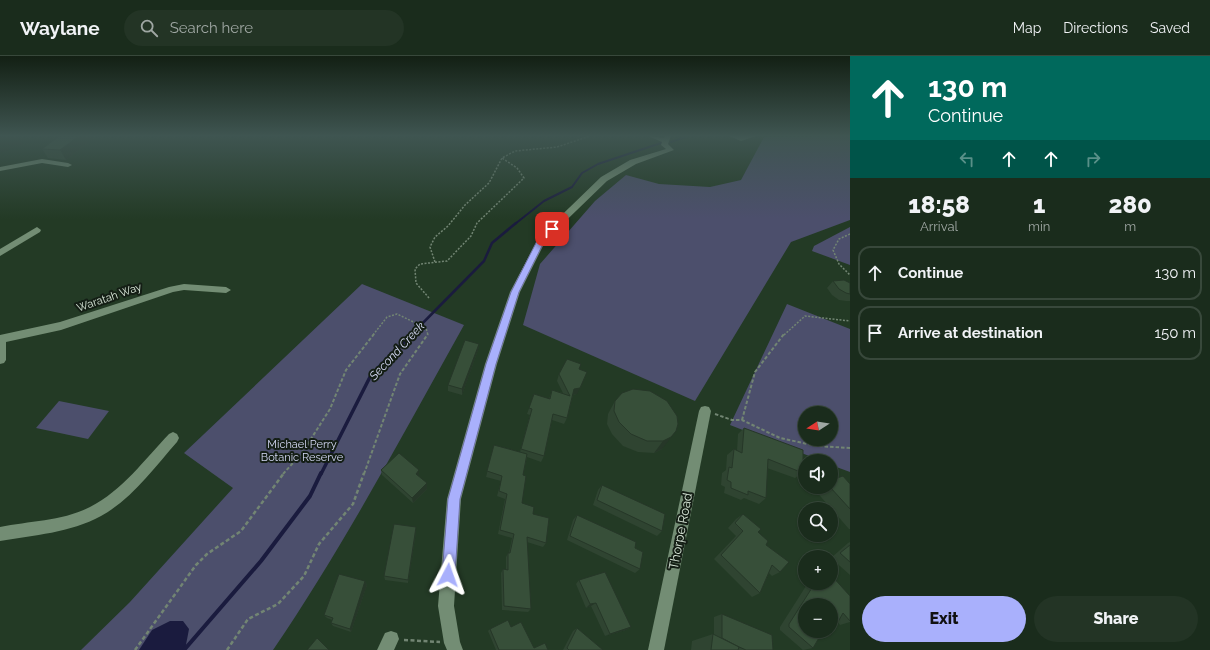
<!DOCTYPE html>
<html lang="en">
<head>
<meta charset="utf-8">
<style>
	:root { --surface:#1a2c1c; --page:#233425; --text:#f1f3f6; --muted:#9fa7a3; --line:#38483b; --accent:#a9b0fc }
	body { margin:0; font-family:Raleway,sans-serif; background:var(--page); color:var(--text); height:100vh; display:flex; flex-direction:column; font-size:15px; white-space:nowrap }
	* { box-sizing:border-box; margin:0 }
	p { font-size:13px; color:var(--muted) }
	.icon { flex:none; width:22px; height:22px; fill:none; stroke:currentColor; stroke-width:2; stroke-linecap:round; stroke-linejoin:round }
	.map { position:relative; flex:1; overflow:hidden }
	.sheet { display:flex; flex-direction:column; background:var(--surface); width:360px }
	.sheet>* { flex:none }
	.hud { background:#00695c; color:#fff; overflow:hidden }
	.needle { width:26px; rotate:258deg }
	.buttons { position:absolute; left:798px; top:350px; display:grid; gap:8px }
	.buttons a { display:grid; place-items:center; width:40px; height:40px; border-radius:50%; background:var(--surface); box-shadow:0 1px 3px #0004,0 0 0 1px var(--line); font-size:20px }
	.pin { position:absolute; display:grid; place-items:center; width:34px; height:34px; color:#fff; margin:-17px; border-radius:8px; box-shadow:0 2px 6px #0006 }
	.me { position:absolute; width:44px; margin:-22px; rotate:4deg; stroke-linejoin:round; filter:drop-shadow(0 0 3px #0008) }
	.turn { display:flex; align-items:center; gap:14px; height:84px; padding:0 12px; font-size:18px }
	.turn .icon { width:52px; height:52px; stroke-width:2.5 }
	.turn b { display:block; font-size:28px; line-height:34px }
	.lanes { display:flex; align-items:center; height:38px; padding:0 12px; background:#0003; justify-content:center; gap:20px; direction:ltr }
	.lanes .off { opacity:.35 }
	.eta { display:flex; justify-content:space-evenly; align-items:center; height:68px; text-align:center }
	.eta b { font-size:24px; font-weight:800; line-height:28px }
	.action { display:flex; gap:8px; margin-top:auto; padding:8px 12px }
	.action a { flex:1; height:46px; border-radius:24px; background:var(--accent); color:#111; font-size:16px; font-weight:800; line-height:46px; text-align:center }
	.action a+a { background:var(--page); color:var(--text) }
	ul { padding:0; list-style:none }
	li { display:flex; align-items:center; gap:12px; height:54px; margin:0 8px 6px; padding:0 4px; border:2px solid var(--line); border-radius:12px }
	li div { flex:1 }
	li b { display:block; font-size:15px }
	li em { font-style:normal }
	header { display:flex; align-items:center; gap:24px; box-sizing:border-box; height:56px; padding:0 20px; background:var(--surface); border-bottom:1px solid var(--line) }
	header strong { font-size:19px }
	nav { display:flex; gap:22px; margin-inline-start:auto; font-size:14px }
	.search { width:280px; height:36px; background:var(--page); display:flex; align-items:center; gap:10px; box-sizing:border-box; padding:0 14px; border-radius:22px; color:var(--muted); font-size:15px }
	main { display:flex; flex:1; min-height:0 }
	.map>svg:first-child { display:block }
	.green { fill:#4c4f6c; fill-rule:evenodd }
	.water { fill:#1a1b3e }
	.lines { fill:none; stroke-linecap:round; stroke-linejoin:round }
	.stream-far3 { stroke:#1a1b3e; stroke-width:2 }
	.stream-far2 { stroke:#1a1b3e; stroke-width:2.5 }
	.stream-far1 { stroke:#1a1b3e; stroke-width:3.5 }
	.stream { stroke:#1a1b3e; stroke-width:4 }
	.path-far2 { stroke:#728573; stroke-width:1.5; stroke-dasharray:2 1.5; stroke-linecap:butt }
	.path-far1 { stroke:#728573; stroke-width:2; stroke-dasharray:3.5 2; stroke-linecap:butt }
	.path { stroke:#728573; stroke-width:2.5; stroke-dasharray:4 2.5; stroke-linecap:butt }
	.minor { fill:#738d74; fill-rule:evenodd }
	.wall { fill:#2f4431; fill-rule:evenodd }
	.shaded-wall { fill:#263728 }
	.building { fill:#374f39; stroke:#263728 }
	.route { fill:#a9b0fc; stroke:#6e72a4 }
	.labels { text-anchor:middle; stroke-width:4; stroke-linejoin:round; paint-order:stroke }
	.street-label { font-size:11px; fill:#dae8da; stroke:#141e15 }
	.park-label { font-size:11px; fill:#d5d9f5; stroke:#141e15 }
	.water-label { font-size:12px; font-style:italic; fill:#dadefa; stroke:#141e15 }
	.near-street-label { font-size:13px; fill:#dae8da; stroke:#141e15 }
</style>
</head>
<body>
<header>
<strong>Waylane</strong>
<div class="search"><svg class="icon" aria-label="search" viewBox="0 0 24 24"><circle cx="10" cy="10" r="6"/><path d="M15 15l6 6"/></svg>Search here</div>
<nav><a>Map</a><a>Directions</a><a>Saved</a></nav>
</header>
<main>
<div class="map">
<svg width="850" height="594" viewBox="0 0 850 594">
	<rect width="100%" height="100%" fill="#233a25"/>
	<g class="green">
		<polygon points="850,80 850,164 791,186 695,345 523,269 540,208 595,145 626,119 659,128 710,131 741,124 764,81"/>
		<polygon points="850,171 850,209 812,195 814,190"/>
		<path d="M362 228 464 269C403 378 344 490 273 594H81L130 546 233 432 184 397Z"/>
		<path d="M787 248 850 273V416L831 409V405H822L730 369ZM805 357H831V383H805Z"/>
		<polygon points="59,345 109,355 88,383 36,372"/>
	</g>
	<polygon class="water" points="170,565 183,565 189,573 185,594 139,594 152,574"/>
	<g class="lines">
		<g class="stream-far3">
			<polyline points="671,86 688,80"/>
			<polyline points="515,168 544,145 572,131 582,117 598,108 661,87"/>
		</g>
		<polyline class="stream-far2" points="411,279 484,205 492,187 516,167"/>
		<polyline class="stream-far1" points="321,418 371,319 412,278"/>
		<polyline class="stream" points="184,594 261,505 310,440 321,417"/>
		<g class="path-far2">
			<polyline points="850,178 839,183 833,194 839,208 850,219"/>
			<polyline points="435,206 430,191 435,181 448,170 465,149 489,127 502,102"/>
			<polyline points="429,242 416,227 415,213 420,208 447,205 471,180 477,167 524,122 517,112 502,102 515,95 557,91 590,80"/>
			<polyline points="373,279 387,261 397,258 426,272 428,279"/>
			<polyline points="784,279 805,260 850,265"/>
		</g>
		<g class="path-far1">
			<polyline points="715,358 732,364 742,364 780,382 817,390 850,392"/>
			<polyline points="742,364 755,316 784,278"/>
			<polyline points="283,418 302,397 330,353 346,314 374,278"/>
			<polyline points="364,418 400,318 428,278"/>
		</g>
		<g class="path">
			<polyline points="404,584 440,586"/>
			<polyline points="135,594 196,509 207,498 241,475 284,417"/>
			<polyline points="227,594 248,563 278,548 304,520 319,488 353,448 364,417"/>
		</g>
		<g class="minor">
			<polygon points="648,80 664,82 665,80 671,80 668,88 674,94 636,108 607,125 546,184 520,236 497,308 461,443 454,550 460,586 463,594 447,594 444,587 438,550 447,443 485,308 510,236 539,181 601,121 630,104 666,93 661,89 662,86"/>
			<polygon points="729,80 756,80 741,85"/>
			<polygon points="42,103 68,107 72,109 68,111 42,107 0,115 0,111"/>
			<polygon points="37,171 41,174 40,176 0,200 0,193"/>
			<polygon points="184,228 226,231 231,234 226,237 184,234 173,236 61,274 6,286 6,304 4,307 0,308 0,279 60,266 169,231"/>
			<polygon points="705,350 709,351 711,355 664,594 648,594 699,355 701,351"/>
			<path d="M173 376 177 378 179 382 177 386C154 412 132 443 101 460 70 477 34 479 0 485V471C29 465 63 465 90 451 122 435 145 403 169 378Z"/>
			<polygon points="391,575 397,577 399,583 394,594 377,594 385,577"/>
		</g>
	</g>
	<g class="wall">
		<polygon points="59,80 96,80 66,104 48,102 42,93"/>
		<polygon points="833,225 850,227 850,245 846,245 839,244 832,239 827,232"/>
		<polygon points="479,288 478,294 462,339 448,335 448,329"/>
		<polygon points="579,313 577,338 573,339 567,362 564,368 552,364 544,400 541,406 527,401 523,419 522,447 533,458 546,487 543,491 527,486 531,553 528,556 502,554 501,517 503,513 506,513 506,501 508,497 509,497 512,482 498,478 505,443 497,440 501,425 486,421 494,389 520,396 530,359 527,358 534,338 549,343 552,334 563,337 557,325 559,318"/>
		<polygon points="615,345 677,360 662,393 654,397 638,396 623,390 612,378 607,368 608,358"/>
		<polygon points="744,372 803,417 795,422 767,412 766,442 759,448 744,442 741,444 724,437 725,431 721,429 722,417 726,414 727,399 734,393 737,395 738,378"/>
		<polygon points="381,414 419,420 427,433 413,447 382,419"/>
		<polygon points="850,428 850,473 849,473 814,433 817,431 831,431"/>
		<polygon points="602,429 662,475 657,480 593,449 598,434"/>
		<polygon points="743,458 758,476 766,489 780,516 772,520 769,517 760,537 752,541 714,503 736,480 728,472 736,463"/>
		<polygon points="577,459 635,492 640,513 635,517 567,484 573,464"/>
		<polygon points="416,471 416,476 408,527 385,524 384,520"/>
		<polygon points="850,486 850,519 831,502 848,487"/>
		<path d="M805 523V527H831L850 540V566L840 569 838 566 830 580 820 583 819 582 813 592 803 594 780 574V571L806 530 801 525ZM831 549V575H805Z"/>
		<polygon points="579,524 631,571 626,574 605,580 591,550 586,552 576,528"/>
		<polygon points="365,525 367,529 351,576 333,570 331,567 332,564 327,562 324,559"/>
		<polygon points="722,558 773,594 691,594 692,585 713,578 714,578 714,561"/>
		<polygon points="511,571 534,592 548,594 496,594 488,575 490,573"/>
		<polygon points="577,572 603,594 563,594 573,575"/>
	</g>
	<g class="shaded-wall">
		<polygon points="3,80 18,80 23,88 0,97 0,81"/>
		<polygon points="79,80 96,80 66,104 60,94"/>
		<polygon points="479,288 478,294 462,339 462,333"/>
		<polygon points="580,332 577,338 572,339 574,333"/>
		<polygon points="676,375 662,393 654,397 663,385"/>
		<polygon points="419,414 419,420 416,423 416,418"/>
		<polygon points="427,427 427,433 413,447 412,442"/>
		<polygon points="416,471 416,476 408,527 408,524"/>
		<polygon points="365,525 367,529 351,576 350,573"/>
		<polygon points="596,547 591,550 586,552 590,548"/>
		<polygon points="631,571 626,574 605,580 610,578"/>
	</g>
	<g class="building">
		<polygon points="59,80 79,80 60,94 42,93"/>
		<polygon points="844,224 850,227 850,238 846,237 839,233 833,225"/>
		<polygon points="465,284 479,288 462,333 448,329"/>
		<polygon points="567,303 581,308 579,313 587,316 580,332 574,333 567,362 553,358 544,400 521,393 532,353 529,352 534,338 550,343 552,334 570,340 559,318"/>
		<polygon points="633,333 650,335 667,345 677,360 678,368 676,375 671,381 663,385 647,385 631,378 619,366 614,355 615,345 622,337"/>
		<polygon points="744,372 803,394 803,417 768,403 766,442 748,435 748,439 731,432 731,426 727,424 729,411 732,412 734,393 742,397"/>
		<polygon points="494,389 527,398 523,419 526,420 522,447 534,451 533,458 549,462 546,487 527,481 531,553 504,550 503,513 508,514 508,497 510,497 514,478 500,474 507,438 499,435 502,420 487,415"/>
		<polygon points="399,397 419,414 416,418 427,427 412,442 381,414"/>
		<polygon points="843,420 850,428 850,453 830,431 831,431 831,424"/>
		<polygon points="602,429 665,458 662,475 597,444"/>
		<polygon points="743,458 761,473 758,476 768,485 766,489 789,506 780,516 772,509 760,537 721,499 743,475 735,467"/>
		<polygon points="577,459 636,486 635,492 643,496 640,513 570,480"/>
		<polygon points="394,468 416,471 408,524 384,520"/>
		<polygon points="850,489 850,506 840,497"/>
		<polygon points="605,516 631,571 610,578 596,547 590,548 579,524"/>
		<polygon points="339,518 365,525 350,573 331,567 333,562 324,559"/>
		<polygon points="831,519 850,540 850,565 843,557 830,580 824,575 831,575 831,549 805,549 805,575 823,575 813,592 789,571 789,568 815,527 831,527"/>
		<polygon points="722,558 772,579 773,594 746,594 737,590 722,582"/>
		<polygon points="508,564 511,571 521,566 534,592 545,587 548,594 499,594 490,573"/>
		<polygon points="577,572 603,594 569,594 567,592"/>
		<polygon points="713,578 739,591 738,594 711,594"/>
		<polygon points="317,582 329,594 307,594"/>
	</g>
	<linearGradient id="sky" x2="0" y2="1"><stop stop-color="#132014"/><stop offset="0.49" stop-color="#3f5551"/><stop offset="1" stop-color="#3f5551" stop-opacity="0"/></linearGradient>
	<rect width="850" height="163" fill="url(#sky)"/>
	<polygon class="route" points="552,171 556,173 545,184 519,236 496,308 460,443 455,519 453,524 448,525 444,524 442,519 448,443 486,308 511,236 538,183"/>
	<g class="labels">
		<g class="street-label">
			<text transform="translate(109 241) rotate(-19)" y="4">Waratah Way</text>
		</g>
		<g class="park-label">
			<text x="302" y="392">Michael Perry<tspan x="302" dy="13">Botanic Reserve</tspan></text>
		</g>
		<g class="water-label">
			<text transform="translate(397 295) rotate(-47)" y="4">Second Creek</text>
		</g>
		<g class="near-street-label">
			<text transform="translate(680 475) rotate(-79)" y="5">Thorpe Road</text>
		</g>
	</g>
</svg>
<div class="buttons">
<a><svg class="needle" viewBox="-14 -14 28 28"><path d="M0-13l5 13h-10z" fill="#e53935"/><path d="M0 13l5-13h-10z" fill="#9fa7a3"/></svg></a>
<a><svg class="icon" aria-label="sound" viewBox="0 0 24 24"><path d="M4 9h4l5-4v14l-5-4H4zM17 9q2 3 0 6"/></svg></a>
<a><svg class="icon" aria-label="search" viewBox="0 0 24 24"><circle cx="10" cy="10" r="6"/><path d="M15 15l6 6"/></svg></a>
<a>+</a>
<a>−</a>
</div>
<div class="pin" style="left:552px;top:173px;background:#d93025"><svg class="icon" aria-label="arrive" viewBox="0 0 24 24"><path d="M6 21V4h12l-3 4 3 4H6"/></svg></div>
<svg class="me" style="left:448px;top:519px" viewBox="-20 -20 40 40"><path d="M0-17L14 15 0 8-14 15z" fill="#a9b0fc" stroke="#fff" stroke-width="4"/></svg>
</div>
<section class="sheet">
<div class="hud">
<div class="turn"><svg class="icon" aria-label="ahead" viewBox="0 0 24 24"><path d="M12 20V5M6 11l6-6 6 6"/></svg><div><b>130 m</b>Continue</div></div>
<div class="lanes"><svg class="icon off" aria-label="left" viewBox="0 0 24 24"><path d="M17 20v-9H6M10 6l-5 5 5 5"/></svg><svg class="icon" aria-label="ahead" viewBox="0 0 24 24"><path d="M12 20V5M6 11l6-6 6 6"/></svg><svg class="icon" aria-label="ahead" viewBox="0 0 24 24"><path d="M12 20V5M6 11l6-6 6 6"/></svg><svg class="icon off" aria-label="right" viewBox="0 0 24 24"><path d="M7 20v-9h11M14 6l5 5-5 5"/></svg></div>
</div>
<div class="eta">
<div><b>18:58</b><p>Arrival</p></div>
<div><b>1</b><p>min</p></div>
<div><b>280</b><p>m</p></div>
</div>
<ul>
<li><svg class="icon" aria-label="ahead" viewBox="0 0 24 24"><path d="M12 20V5M6 11l6-6 6 6"/></svg><div><b>Continue</b></div><em>130 m</em></li>
<li><svg class="icon" aria-label="arrive" viewBox="0 0 24 24"><path d="M6 21V4h12l-3 4 3 4H6"/></svg><div><b>Arrive at destination</b></div><em>150 m</em></li>
</ul>
<div class="action"><a>Exit</a><a>Share</a></div>
</section>
</main>
</body>
</html>
